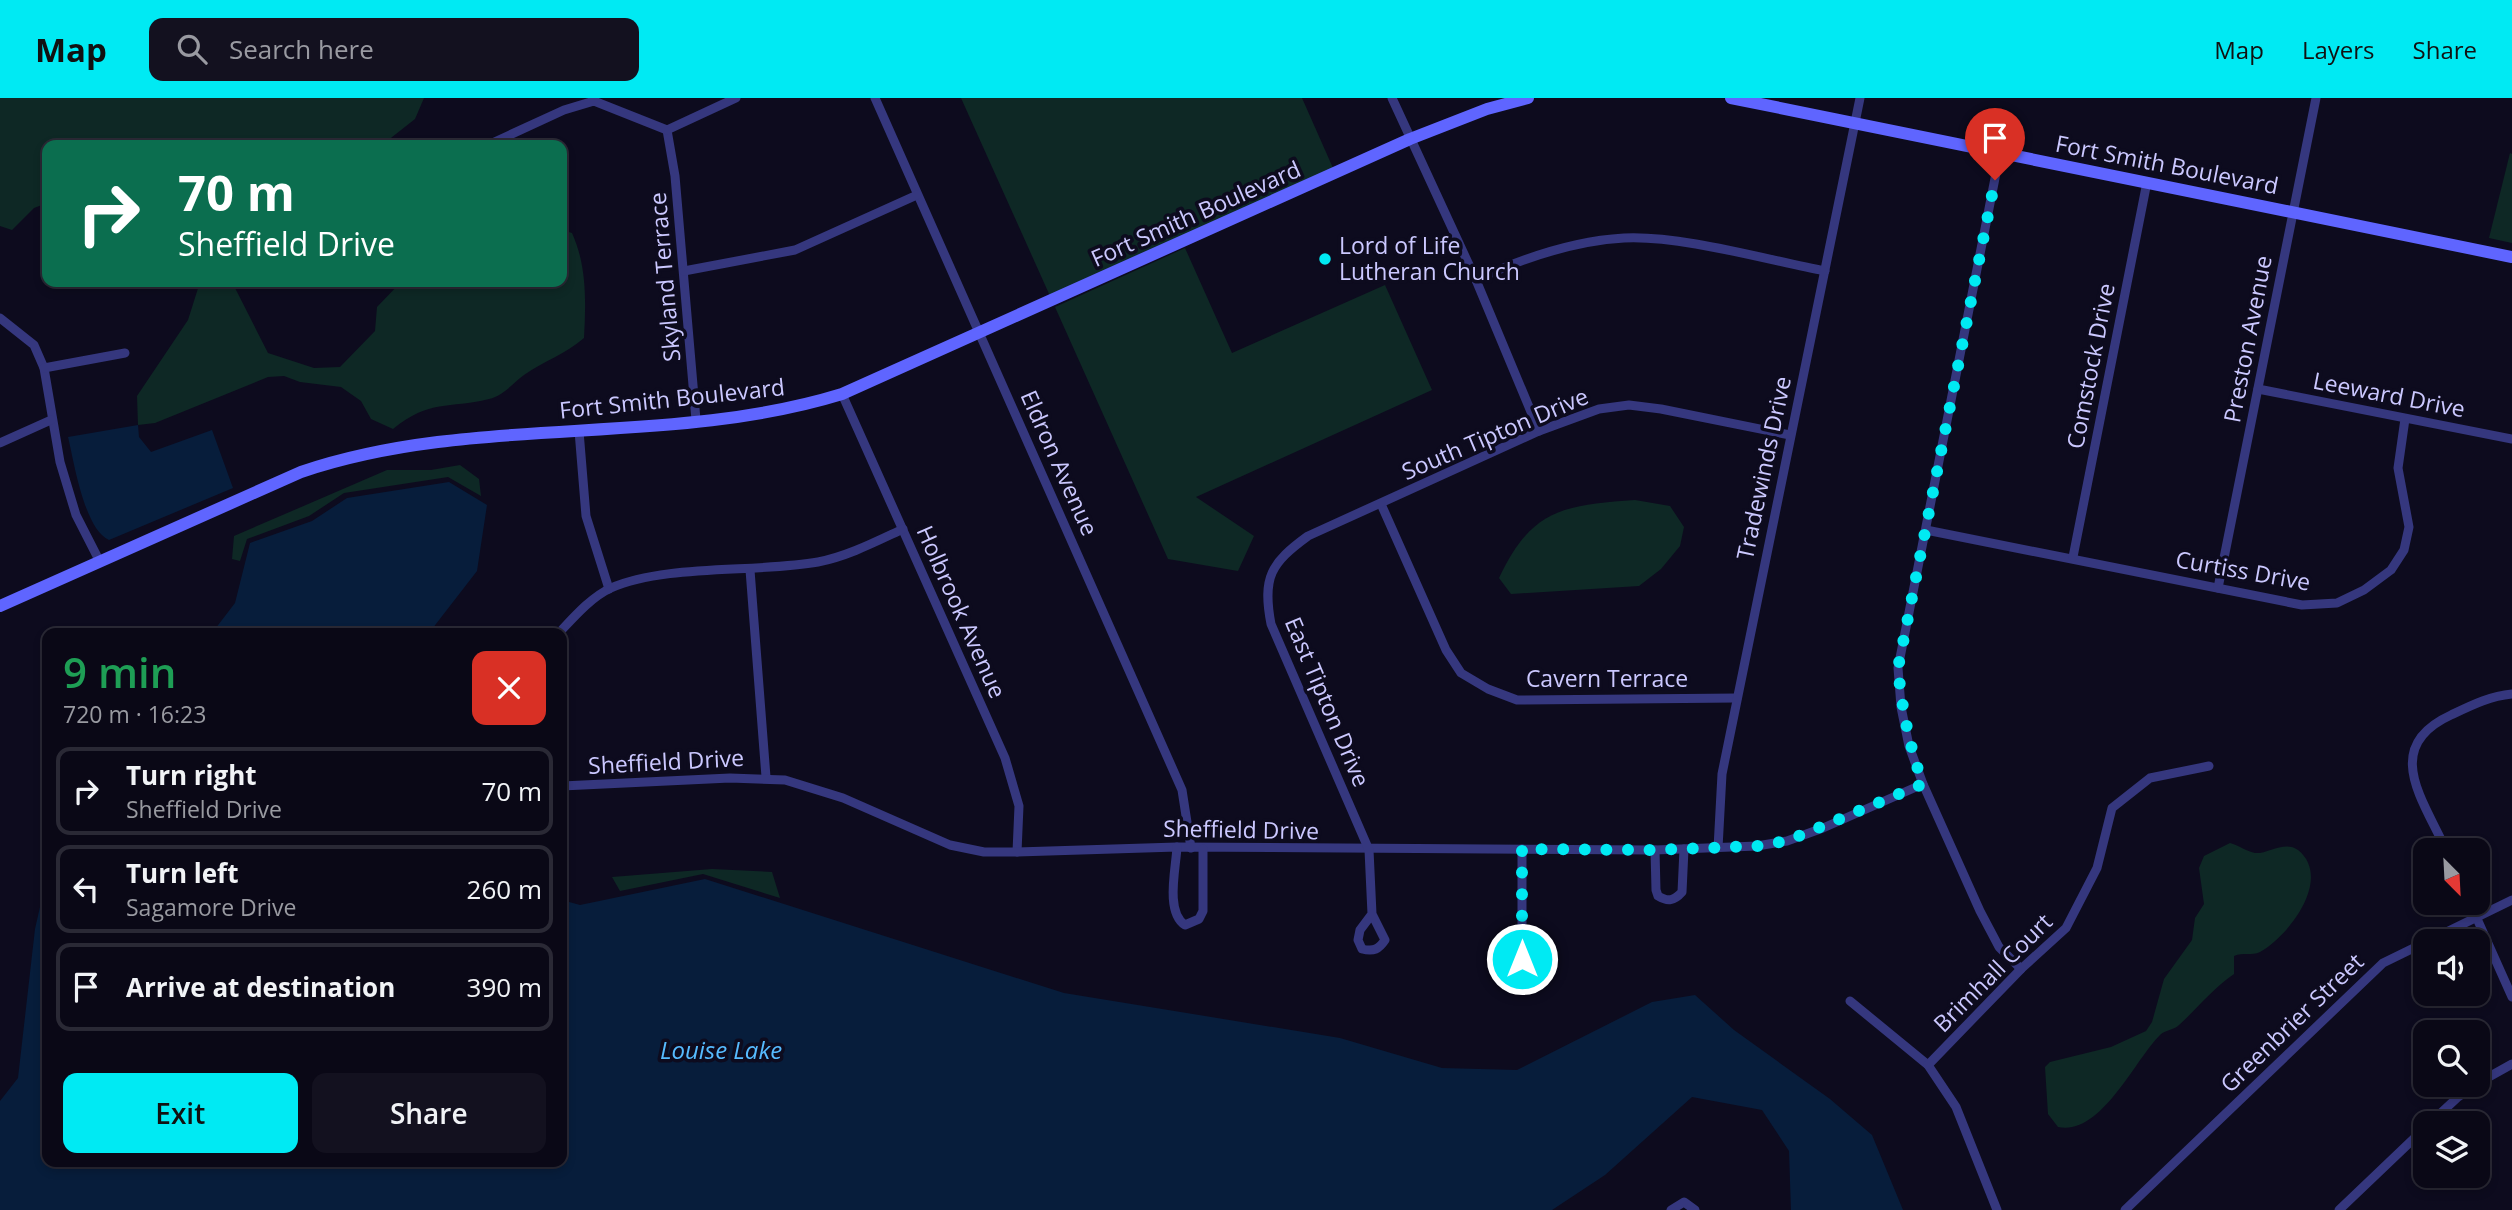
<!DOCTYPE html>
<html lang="en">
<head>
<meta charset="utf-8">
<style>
	:root { --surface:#0a0816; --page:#13111f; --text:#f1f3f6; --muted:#999aa1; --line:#2a2935; --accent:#00eaf3 }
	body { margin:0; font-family:"Open Sans",sans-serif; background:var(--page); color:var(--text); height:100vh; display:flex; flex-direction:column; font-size:26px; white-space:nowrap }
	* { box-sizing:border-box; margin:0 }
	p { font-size:23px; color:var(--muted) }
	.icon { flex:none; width:38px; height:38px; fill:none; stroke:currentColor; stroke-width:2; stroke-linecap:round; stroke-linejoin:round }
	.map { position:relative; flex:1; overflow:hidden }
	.panel { position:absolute; left:42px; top:530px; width:525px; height:539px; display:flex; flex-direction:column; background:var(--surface); border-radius:14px; box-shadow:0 4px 10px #0003,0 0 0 2px var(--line) }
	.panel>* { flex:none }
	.banner { position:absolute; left:42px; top:42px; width:525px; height:147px; border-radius:14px; box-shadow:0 4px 10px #0003,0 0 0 2px var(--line); background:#0b6e4f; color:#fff; overflow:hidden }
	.needle { width:46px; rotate:156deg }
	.tools { position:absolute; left:2413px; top:740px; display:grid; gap:14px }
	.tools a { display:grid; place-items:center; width:77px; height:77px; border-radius:14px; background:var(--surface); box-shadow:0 4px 10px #0003,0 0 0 2px var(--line); font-size:35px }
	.pin { position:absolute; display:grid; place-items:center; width:60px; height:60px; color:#fff; margin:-72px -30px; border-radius:50% 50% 50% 0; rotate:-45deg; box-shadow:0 0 7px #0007 }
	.pin .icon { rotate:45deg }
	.me { position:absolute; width:77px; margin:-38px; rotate:0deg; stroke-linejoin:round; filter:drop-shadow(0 0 5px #0008) }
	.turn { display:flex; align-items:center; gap:24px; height:147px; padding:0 21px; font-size:32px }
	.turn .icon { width:91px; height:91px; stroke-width:2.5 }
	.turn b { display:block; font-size:49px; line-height:60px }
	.round { display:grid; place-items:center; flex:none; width:74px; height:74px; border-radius:14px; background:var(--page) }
	.head { display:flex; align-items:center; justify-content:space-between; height:119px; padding:0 21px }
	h1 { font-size:42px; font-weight:600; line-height:52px; color:#1e9e55 }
	.action { display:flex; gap:14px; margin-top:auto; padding:14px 21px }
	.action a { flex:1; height:80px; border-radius:14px; background:var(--accent); color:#111; font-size:28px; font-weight:600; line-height:80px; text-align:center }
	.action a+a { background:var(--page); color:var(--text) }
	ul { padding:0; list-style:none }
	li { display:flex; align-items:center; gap:21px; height:88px; margin:0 14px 10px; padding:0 7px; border:4px solid var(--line); border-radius:14px }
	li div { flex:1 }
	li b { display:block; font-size:26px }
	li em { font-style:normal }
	header { display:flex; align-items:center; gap:42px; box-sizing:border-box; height:98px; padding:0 35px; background:var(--accent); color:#111 }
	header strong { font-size:33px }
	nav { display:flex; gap:38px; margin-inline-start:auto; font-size:24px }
	.search { width:490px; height:63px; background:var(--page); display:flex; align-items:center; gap:18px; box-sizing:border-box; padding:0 24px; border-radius:14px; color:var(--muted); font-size:26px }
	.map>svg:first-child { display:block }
	.green { fill:#0e2825 }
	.water { fill:#071d3b }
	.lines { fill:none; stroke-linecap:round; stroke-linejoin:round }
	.street { stroke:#35377e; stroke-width:9 }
	.secondary { stroke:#5f65ff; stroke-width:12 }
	.route { stroke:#00eaf3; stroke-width:12; stroke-dasharray:0 21.6 }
	.poi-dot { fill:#00eaf3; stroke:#0d0b1e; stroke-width:2.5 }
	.labels { text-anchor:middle; stroke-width:7; stroke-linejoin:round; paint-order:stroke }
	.street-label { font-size:23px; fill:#cbc8ff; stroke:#0d0b1e }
	.poi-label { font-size:23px; fill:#cbc8ff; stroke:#0d0b1e; text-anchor:start }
	.water-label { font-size:24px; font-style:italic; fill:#56bbff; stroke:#0d0b1e }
</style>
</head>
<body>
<header>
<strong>Map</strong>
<div class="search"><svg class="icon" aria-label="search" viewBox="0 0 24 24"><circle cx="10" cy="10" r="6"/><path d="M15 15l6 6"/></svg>Search here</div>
<nav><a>Map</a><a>Layers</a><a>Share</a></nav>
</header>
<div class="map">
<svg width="2512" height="1112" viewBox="0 0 2512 1112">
	<rect width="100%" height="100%" fill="#0d0b1e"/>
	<g class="green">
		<polygon points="0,0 424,0 415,21 382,47 47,47 47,105 34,110 12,132 0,128"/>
		<polygon points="961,0 1302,0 1333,70 1050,198"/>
		<polygon points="2510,55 2512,56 2512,145 2489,140"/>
		<path d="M562 132 572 135C587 168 586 204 584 240 566 256 544 263 524 277 512 286 504 297 489 301 448 311 430 301 393 331L371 321 361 303 341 289 300 284 284 278 268 279 155 325 138 327 137 298 188 222 200 184H232L268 255 314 270 340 269 375 233 377 209 401 184H562Z"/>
		<polygon points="1185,150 1232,255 1385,187 1432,292 1196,399 1254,438 1238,473 1168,461 1055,209"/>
		<polygon points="460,367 479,381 481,398 448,379 344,395 309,418 247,441 240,463 232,461 234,438 387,372 431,372"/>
		<path d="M1635 402 1670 408 1684 429 1680 448 1661 471 1639 488 1511 496 1499 480C1531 411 1564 407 1635 402Z"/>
		<path d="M2230 745C2238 747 2248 754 2255 755 2268 756 2285 742 2298 752 2333 780 2289 838 2260 854 2252 858 2243 854 2234 858V876C2212 891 2198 910 2179 927 2174 932 2165 932 2160 937 2134 963 2101 1038 2058 1029L2048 1016 2045 969 2050 964 2111 949 2146 933 2152 924 2164 881 2192 842 2195 820 2204 806 2199 770 2204 758Z"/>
		<polygon points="712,771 772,774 780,800 703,776 620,793 612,779"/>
	</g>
	<g class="water">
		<path d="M138 327 139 339 151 354 212 332 233 390 109 442C84 431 74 363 68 339Z"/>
		<polygon points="449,384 487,407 477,473 429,535 212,535 235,505 250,445 312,423 347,400"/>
		<polygon points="47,778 47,1064 562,1064 562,802 580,807 705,781 1064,895 1340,940 1442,970 1517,972 1652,904 1695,897 1734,932 1830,1001 1872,1037 1903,1112 1791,1112 1789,1053 1762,1012 1692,999 1605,1077 1552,1112 0,1112 0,1003 18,980 35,831"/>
	</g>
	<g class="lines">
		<g class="street">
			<polyline points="875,0 1182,692 1191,750"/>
			<polyline points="1392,0 1476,182 1539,333"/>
			<polyline points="667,32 675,78 696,322"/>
			<polyline points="488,47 564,12 594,3 667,32 736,0"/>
			<polyline points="2000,55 1898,570 1901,609 1909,648 1923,686 1980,813 1999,849 2021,871"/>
			<polyline points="684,173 795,152 917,97"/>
			<path d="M1476 182C1523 160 1572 143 1624 140 1681 137 1767 162 1825 173"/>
			<polyline points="0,220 34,247 44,270 60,364 76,417 100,464"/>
			<polyline points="44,270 125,255"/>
			<polyline points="2258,291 2512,341"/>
			<polyline points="842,296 1005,660 1019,708 1017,754"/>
			<polyline points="579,333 586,418 609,491"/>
			<polyline points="0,345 51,322"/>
			<polyline points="1381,406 1446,552 1461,575 1488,591 1517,602 1737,600"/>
			<polyline points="1926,432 2302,507 2337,505 2364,492 2391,472 2404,452 2409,429 2398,370 2405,321"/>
			<polyline points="2073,459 2147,84"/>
			<polyline points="750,472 766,679"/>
			<polyline points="2218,490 2316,0"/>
			<path d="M558 536C573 520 591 499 611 490 665 466 756 475 818 464 848 458 875 444 903 431"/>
			<polyline points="562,688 730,680 785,682 843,700 950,747 984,754 1017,754 1177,749 1655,752 1757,748 1787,743 1823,730 1923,686"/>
			<path d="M1177 749C1176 770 1165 814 1185 827L1199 821 1203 813V751"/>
			<polyline points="1718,750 1722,676 1860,0"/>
			<polyline points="1522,751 1522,861"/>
			<path d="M1655 752 1656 792 1658 798C1668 804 1674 803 1682 794L1684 751"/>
			<path d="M2446 752C2423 701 2381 649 2451 617 2472 607 2490 598 2512 596"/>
			<polyline points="2470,805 2512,899"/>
			<path d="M1372 816 1385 842C1379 851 1374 854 1362 851L1358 842 1360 832 1372 816 1369 752 1271 526C1262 479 1271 465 1308 438L1539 333 1599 311 1629 307 1661 311 1790 337"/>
			<polyline points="1850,903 1928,967 1956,1009 1997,1112"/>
			<polyline points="1928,967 2021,871 2066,830 2097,770 2112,710 2150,680 2209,668"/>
			<polyline points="2478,985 2512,966"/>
			<polyline points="2429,1026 2458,999 2475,987"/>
			<polyline points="1671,1112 1684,1104 1695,1112"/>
			<polyline points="2125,1112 2383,865 2512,802"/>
			<polyline points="2339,1112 2426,1029"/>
		</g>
		<g class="secondary">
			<polyline points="1731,0 2512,159"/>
			<path d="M0 508 301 374C474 315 667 350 842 296L1410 41 1487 11 1528 0"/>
		</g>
	</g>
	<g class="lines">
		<path class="route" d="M1522 861V751L1655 752 1757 748 1787 743 1923 686C1909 647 1902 611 1898 570L1995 82"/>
	</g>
	<circle class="poi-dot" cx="1325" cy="161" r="7"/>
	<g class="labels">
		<g class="street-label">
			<text transform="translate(2167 67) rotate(11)" y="8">Fort Smith Boulevard</text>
			<text transform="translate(1196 116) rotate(-24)" y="8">Fort Smith Boulevard</text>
			<text transform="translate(665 179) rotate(-95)" y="8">Skyland Terrace</text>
			<text transform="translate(2248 241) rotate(-79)" y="8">Preston Avenue</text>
			<text transform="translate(2091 268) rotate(-79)" y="8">Comstock Drive</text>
			<text transform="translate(2389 297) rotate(11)" y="8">Leeward Drive</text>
			<text transform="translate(672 301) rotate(-6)" y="8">Fort Smith Boulevard</text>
			<text transform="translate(1495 336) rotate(-23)" y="8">South Tipton Drive</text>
			<text transform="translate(1059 365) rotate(66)" y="8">Eldron Avenue</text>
			<text transform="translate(1764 370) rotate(-78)" y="8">Tradewinds Drive</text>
			<text transform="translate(2243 473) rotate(10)" y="8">Curtiss Drive</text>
			<text transform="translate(961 514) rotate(66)" y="8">Holbrook Avenue</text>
			<text x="1607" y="589">Cavern Terrace</text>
			<text transform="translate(1327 604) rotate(67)" y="8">East Tipton Drive</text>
			<text transform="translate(666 664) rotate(-3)" y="8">Sheffield Drive</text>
			<text transform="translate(1241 732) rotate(1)" y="8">Sheffield Drive</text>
			<text transform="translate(1993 875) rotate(-45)" y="8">Brimhall Court</text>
			<text transform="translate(2292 925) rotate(-44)" y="8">Greenbrier Street</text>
		</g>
		<g class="poi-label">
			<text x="1339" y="156">Lord of Life<tspan x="1339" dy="26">Lutheran Church</tspan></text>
		</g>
		<g class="water-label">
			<text x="721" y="961">Louise Lake</text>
		</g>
	</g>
</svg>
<div class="tools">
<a><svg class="needle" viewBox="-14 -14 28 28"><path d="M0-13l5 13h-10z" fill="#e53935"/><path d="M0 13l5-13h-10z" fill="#999aa1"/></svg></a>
<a><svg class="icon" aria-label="sound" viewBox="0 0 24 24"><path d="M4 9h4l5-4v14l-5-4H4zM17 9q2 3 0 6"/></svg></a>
<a><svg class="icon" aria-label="search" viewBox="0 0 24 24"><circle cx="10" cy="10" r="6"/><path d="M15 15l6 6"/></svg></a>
<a><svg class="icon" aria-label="layers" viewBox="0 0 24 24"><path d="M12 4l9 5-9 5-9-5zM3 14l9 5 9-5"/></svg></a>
</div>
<div class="pin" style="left:1995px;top:82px;background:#d93025"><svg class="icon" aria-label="arrive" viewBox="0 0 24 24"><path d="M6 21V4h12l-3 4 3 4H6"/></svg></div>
<svg class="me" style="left:1522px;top:861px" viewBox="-20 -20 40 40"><circle r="17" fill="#00eaf3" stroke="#fff" stroke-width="3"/><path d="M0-11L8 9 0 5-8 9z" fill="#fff"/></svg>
<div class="banner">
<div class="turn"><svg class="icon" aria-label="right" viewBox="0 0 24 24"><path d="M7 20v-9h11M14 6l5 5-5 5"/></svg><div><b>70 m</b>Sheffield Drive</div></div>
</div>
<section class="panel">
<div class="head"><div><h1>9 min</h1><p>720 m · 16:23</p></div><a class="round" style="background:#d93025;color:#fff"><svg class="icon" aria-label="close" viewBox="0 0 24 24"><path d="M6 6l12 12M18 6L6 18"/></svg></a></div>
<ul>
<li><svg class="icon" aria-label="right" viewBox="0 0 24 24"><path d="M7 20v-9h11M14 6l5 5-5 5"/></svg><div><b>Turn right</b><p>Sheffield Drive</p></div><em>70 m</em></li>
<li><svg class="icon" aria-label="left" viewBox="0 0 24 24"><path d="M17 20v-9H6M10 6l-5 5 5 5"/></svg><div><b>Turn left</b><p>Sagamore Drive</p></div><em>260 m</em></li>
<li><svg class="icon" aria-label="arrive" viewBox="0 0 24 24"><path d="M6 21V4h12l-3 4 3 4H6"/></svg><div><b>Arrive at destination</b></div><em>390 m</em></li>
</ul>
<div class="action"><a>Exit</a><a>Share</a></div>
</section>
</div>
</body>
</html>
